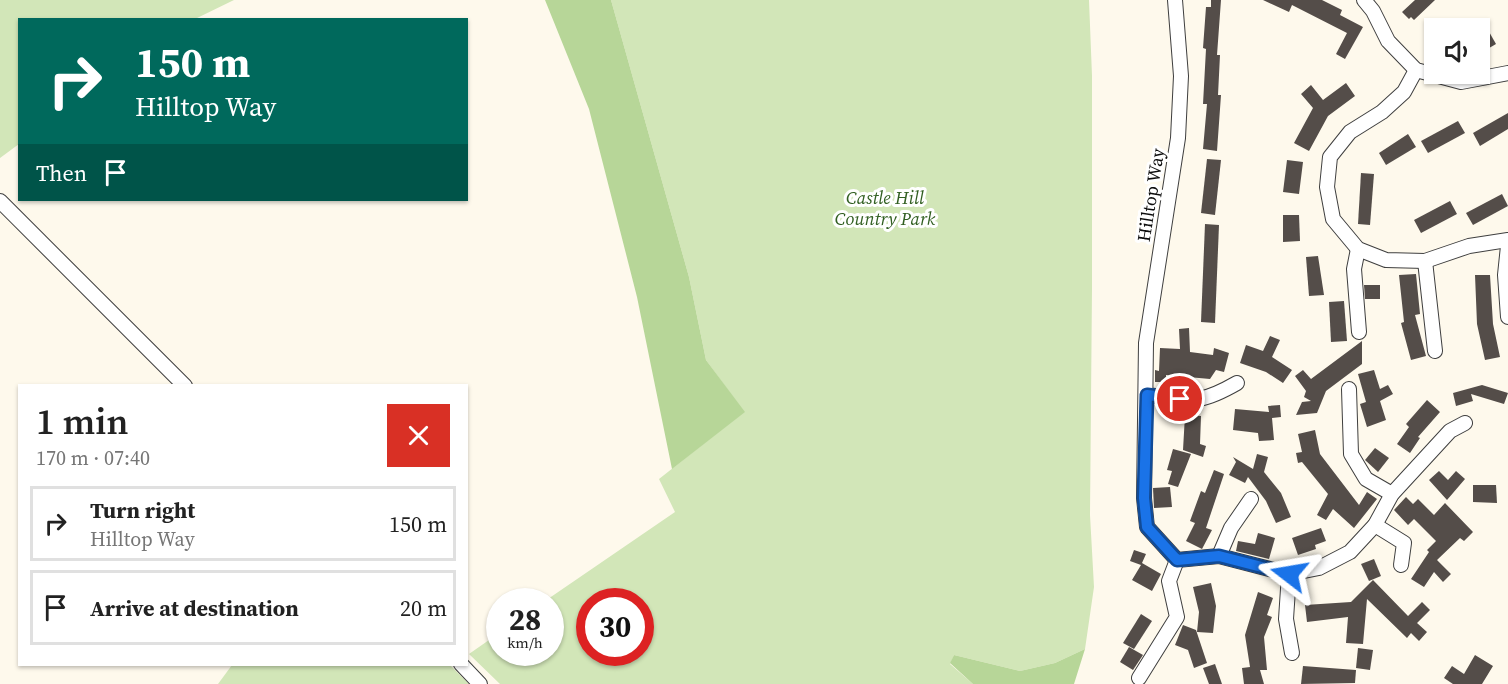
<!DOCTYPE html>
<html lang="en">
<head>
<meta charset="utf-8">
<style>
	:root { --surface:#fff; --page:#f2f2f2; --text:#222; --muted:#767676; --line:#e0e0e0 }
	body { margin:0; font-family:"Source Serif 4",serif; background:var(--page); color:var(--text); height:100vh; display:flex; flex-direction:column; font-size:22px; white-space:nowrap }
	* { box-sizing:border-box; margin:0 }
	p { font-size:20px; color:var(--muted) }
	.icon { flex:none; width:33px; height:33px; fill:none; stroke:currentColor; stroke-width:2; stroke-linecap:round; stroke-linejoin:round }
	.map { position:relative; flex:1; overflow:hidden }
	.side { position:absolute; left:18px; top:384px; width:450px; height:282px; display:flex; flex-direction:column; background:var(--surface); border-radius:0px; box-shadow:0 2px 4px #0004 }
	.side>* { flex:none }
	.hud { position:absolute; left:18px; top:18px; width:450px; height:183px; border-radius:0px; box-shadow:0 2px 4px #0004; background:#00695c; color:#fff; overflow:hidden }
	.tools { position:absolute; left:1424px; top:18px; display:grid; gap:12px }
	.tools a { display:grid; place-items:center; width:66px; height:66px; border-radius:0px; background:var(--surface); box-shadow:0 2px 4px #0004; font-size:30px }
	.speed { position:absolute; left:486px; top:588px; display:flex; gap:12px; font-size:30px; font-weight:700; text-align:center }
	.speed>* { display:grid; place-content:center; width:78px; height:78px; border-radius:50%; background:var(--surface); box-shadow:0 2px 4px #0004; line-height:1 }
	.speed small { font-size:15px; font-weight:400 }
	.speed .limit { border:9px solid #d22; background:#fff; color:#111 }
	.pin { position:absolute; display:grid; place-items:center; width:51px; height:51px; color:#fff; margin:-26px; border:3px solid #fff; border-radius:50%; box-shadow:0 2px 6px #0007 }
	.me { position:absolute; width:66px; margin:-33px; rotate:284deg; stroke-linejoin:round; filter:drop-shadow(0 0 4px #0008) }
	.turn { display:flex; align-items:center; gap:21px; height:126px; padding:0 18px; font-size:27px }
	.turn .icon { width:78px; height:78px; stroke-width:2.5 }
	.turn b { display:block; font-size:42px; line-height:51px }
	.then { display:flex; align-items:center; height:57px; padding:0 18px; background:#0003; gap:12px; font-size:22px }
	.round { display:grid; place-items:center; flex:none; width:63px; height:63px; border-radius:0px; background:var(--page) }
	.head { display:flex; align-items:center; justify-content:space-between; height:102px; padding:0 18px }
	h1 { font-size:36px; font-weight:600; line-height:45px }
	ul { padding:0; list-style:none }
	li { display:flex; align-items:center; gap:18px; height:75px; margin:0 12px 9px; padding:0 6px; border:3px solid var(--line); border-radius:0px }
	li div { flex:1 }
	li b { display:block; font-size:22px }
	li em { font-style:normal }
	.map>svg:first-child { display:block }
	.green { fill:#d2e6b8; fill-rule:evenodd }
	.forest { fill:#b7d698 }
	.building { fill:#544d49 }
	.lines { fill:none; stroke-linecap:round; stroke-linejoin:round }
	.minor-casing { stroke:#3f3f3f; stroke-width:16 }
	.minor { stroke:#fff; stroke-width:14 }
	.route-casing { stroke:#114b97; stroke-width:15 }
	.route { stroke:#1a73e8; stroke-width:10 }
	.labels { text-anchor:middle; stroke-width:6; stroke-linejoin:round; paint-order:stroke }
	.street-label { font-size:18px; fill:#0c0c0c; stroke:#fff }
	.park-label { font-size:18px; font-style:italic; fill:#315f21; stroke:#fff }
</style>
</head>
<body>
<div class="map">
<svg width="1508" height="684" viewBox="0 0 1508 684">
	<rect width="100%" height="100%" fill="#fef9ec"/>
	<g class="green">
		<polygon points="0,0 234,0 195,19 20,20 19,144 0,158"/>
		<path d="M611 0H1089L1092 76V288L1090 515 1094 587 1085 649 1055 663 1020 671 954 655 950 664 973 684H500L469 654 499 633 500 652H550V602L545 601 675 512 659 479 744 412 706 360 689 277ZM590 602H640V652H590Z"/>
		<polygon points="232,665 450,665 469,684 218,684"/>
	</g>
	<g class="forest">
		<polygon points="545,0 611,0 689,277 706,360 745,412 672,469 637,297 589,109"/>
		<polygon points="1085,649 1074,684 973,684 950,663 954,655 1020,671 1055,663"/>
	</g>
	<g class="building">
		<polygon points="1211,0 1221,0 1217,55 1220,55 1218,95 1221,95 1217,151 1203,149 1207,104 1203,104 1206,49 1203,48 1206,7 1211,7"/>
		<polygon points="1263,0 1322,0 1342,10 1340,15 1363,27 1345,59 1336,54 1347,33 1292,5 1289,12"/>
		<polygon points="1415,0 1435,0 1414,20 1411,17 1409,19 1402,12"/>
		<polygon points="1488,30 1496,44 1479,54 1479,36"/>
		<polygon points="1346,83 1355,96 1328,116 1309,151 1294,143 1313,108 1301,94 1311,85 1323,100"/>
		<polygon points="1508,113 1508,129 1480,146 1473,133"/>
		<polygon points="1458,121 1465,133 1428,153 1421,141"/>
		<polygon points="1408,134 1416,147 1386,165 1379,153"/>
		<polygon points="1207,159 1221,160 1215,215 1201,213"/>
		<polygon points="1287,160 1303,162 1299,194 1283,192"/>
		<polygon points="1361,173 1374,174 1370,225 1358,224"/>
		<polygon points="1502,194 1508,206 1473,225 1466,213"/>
		<polygon points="1450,201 1457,214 1421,233 1414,220"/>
		<polygon points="1283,215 1299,215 1300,241 1283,242"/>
		<polygon points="1205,224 1219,225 1215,323 1201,322"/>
		<polygon points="1318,256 1324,295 1309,296 1306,257"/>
		<polygon points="1416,274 1420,314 1415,315 1426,356 1411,360 1401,323 1404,322 1399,275"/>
		<polygon points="1475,275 1490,275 1493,324 1500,357 1485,360 1477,324"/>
		<polygon points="1364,285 1380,285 1380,299 1365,299"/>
		<polygon points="1344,301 1347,341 1331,342 1329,302"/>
		<polygon points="1189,328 1190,352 1213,355 1214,348 1229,353 1224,372 1216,370 1210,379 1166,375 1166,382 1155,382 1155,370 1159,371 1160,348 1180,349 1179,329"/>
		<polygon points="1270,336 1280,340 1272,357 1292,370 1283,383 1266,372 1240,363 1246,345 1263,351"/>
		<polygon points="1362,341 1362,364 1326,391 1317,413 1296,415 1302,402 1311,401 1304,397 1306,391 1295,376 1303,370 1311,379"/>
		<polygon points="1374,370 1380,389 1388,385 1393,394 1380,401 1386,420 1367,427 1360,404 1366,402 1358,374"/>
		<polygon points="1482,385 1508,393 1504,404 1471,394 1473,401 1456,406 1453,393"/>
		<polygon points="1427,400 1440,412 1418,437 1420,438 1410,453 1397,444 1409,427 1406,424"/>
		<polygon points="1280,405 1281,417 1272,418 1274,440 1259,441 1258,433 1233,430 1235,409 1269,412 1268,406"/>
		<polygon points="1185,415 1201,416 1200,444 1206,446 1203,457 1183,450"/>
		<polygon points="1315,430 1320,454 1359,505 1367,492 1377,499 1354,528 1333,509 1326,520 1317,515 1328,494 1302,462 1298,463 1296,453 1302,452 1298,434"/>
		<polygon points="1375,448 1389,458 1378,472 1365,460"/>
		<polygon points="1173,449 1191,454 1178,487 1168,484 1172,471 1167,470"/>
		<polygon points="1257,454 1268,457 1264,472 1281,493 1291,517 1276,523 1266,501 1248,477 1245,483 1229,475 1236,462 1233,457 1253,469"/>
		<polygon points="1214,470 1224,474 1206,528 1212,530 1202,549 1186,541 1195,523 1190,521 1201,491 1205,493"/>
		<polygon points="1439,471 1448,480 1456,471 1465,479 1447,500 1429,480"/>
		<polygon points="1473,485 1496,485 1497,503 1473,502"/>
		<polygon points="1170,487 1172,507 1154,508 1153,488"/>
		<polygon points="1406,497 1413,504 1418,499 1434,515 1445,503 1473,532 1464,541 1460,538 1437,560 1451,574 1443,582 1434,572 1424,587 1411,579 1429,552 1427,550 1436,541 1414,519 1408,525 1394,510"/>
		<polygon points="1321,528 1326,541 1315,545 1316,549 1298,555 1292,538"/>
		<polygon points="1258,533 1275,538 1269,559 1236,551 1238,541 1255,544"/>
		<polygon points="1134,550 1146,554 1142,563 1161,574 1152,591 1132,580 1141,565 1130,561"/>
		<polygon points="1374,559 1381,576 1369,581 1361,564"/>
		<polygon points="1373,580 1408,616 1422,602 1430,610 1417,623 1427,632 1419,641 1411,633 1407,638 1367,599 1363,644 1346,643 1348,617 1307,622 1305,605 1351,602"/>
		<polygon points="1211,583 1216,606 1213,633 1197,632 1199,612 1193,587"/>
		<polygon points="1258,592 1273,598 1267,615 1272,617 1264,637 1267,670 1260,670 1264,684 1244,684 1242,668 1250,667 1245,635"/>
		<polygon points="1141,614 1152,621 1134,649 1123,643"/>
		<polygon points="1183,625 1196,630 1207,663 1194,668 1188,650 1175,645"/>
		<polygon points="1129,647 1143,655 1133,670 1120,662"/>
		<polygon points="1358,648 1373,650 1370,670 1356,668"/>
		<polygon points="1475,655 1493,666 1482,684 1453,684 1444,678 1452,666 1464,674"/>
		<polygon points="1215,664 1222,684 1209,684 1203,668"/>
		<polygon points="1303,666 1356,670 1355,683 1301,684"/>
	</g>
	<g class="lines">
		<g class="minor-casing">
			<g id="minor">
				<polyline points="1175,0 1181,76 1178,138 1146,343 1144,498 1147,527 1177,560 1219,556 1289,574 1319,568 1350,552 1375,525 1392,494 1450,431 1465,423"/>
				<polyline points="1364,0 1373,11 1388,41 1416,70 1461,82 1508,73"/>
				<polyline points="1416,70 1404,92 1382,112 1350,132 1330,157 1327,187 1333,219 1358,249 1386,260 1425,261 1469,246 1508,240"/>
				<polyline points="0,201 185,386"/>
				<polyline points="1508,246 1505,275 1508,317"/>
				<polyline points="1358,249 1354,269 1359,332"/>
				<polyline points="1425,261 1435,351"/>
				<polyline points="1349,389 1351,454 1366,479 1392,494"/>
				<path d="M1147 395C1191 400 1197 406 1237 383"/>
				<polyline points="1375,525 1404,543 1401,565"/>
				<polyline points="1219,556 1231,528 1251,499"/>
				<polyline points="1289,574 1286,619 1292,653"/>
				<polyline points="461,664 480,684"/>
				<polyline points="1139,678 1177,617 1169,581 1177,560"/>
			</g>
		</g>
		<use href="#minor" class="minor"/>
	</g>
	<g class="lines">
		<g class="route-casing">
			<polyline id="route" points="1180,399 1147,395 1144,498 1147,527 1177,560 1219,556 1289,574"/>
		</g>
		<use href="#route" class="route"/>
	</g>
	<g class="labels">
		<g class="street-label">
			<text transform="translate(1151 195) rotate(-81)" y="6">Hilltop Way</text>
		</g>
		<g class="park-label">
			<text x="885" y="204">Castle Hill<tspan x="885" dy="21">Country Park</tspan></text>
		</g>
	</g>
</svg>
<div class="tools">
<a><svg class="icon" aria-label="sound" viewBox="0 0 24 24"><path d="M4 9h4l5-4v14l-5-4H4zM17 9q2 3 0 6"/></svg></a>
</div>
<div class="speed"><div>28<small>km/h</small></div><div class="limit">30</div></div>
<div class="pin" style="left:1180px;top:399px;background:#d93025"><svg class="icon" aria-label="arrive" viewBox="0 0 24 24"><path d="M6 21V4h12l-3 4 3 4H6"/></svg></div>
<svg class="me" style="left:1289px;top:574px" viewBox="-20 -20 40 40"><path d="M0-17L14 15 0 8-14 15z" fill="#1a73e8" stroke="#fff" stroke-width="4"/></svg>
<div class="hud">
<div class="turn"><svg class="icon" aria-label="right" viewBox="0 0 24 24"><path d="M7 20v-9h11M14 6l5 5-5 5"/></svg><div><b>150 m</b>Hilltop Way</div></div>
<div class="then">Then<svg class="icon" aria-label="arrive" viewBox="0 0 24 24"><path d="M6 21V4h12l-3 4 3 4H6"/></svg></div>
</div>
<section class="side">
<div class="head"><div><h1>1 min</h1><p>170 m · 07:40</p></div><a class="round" style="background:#d93025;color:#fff"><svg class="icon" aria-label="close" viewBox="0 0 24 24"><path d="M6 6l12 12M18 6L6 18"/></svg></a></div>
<ul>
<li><svg class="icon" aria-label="right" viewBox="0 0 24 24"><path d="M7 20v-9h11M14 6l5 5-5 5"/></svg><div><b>Turn right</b><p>Hilltop Way</p></div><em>150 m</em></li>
<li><svg class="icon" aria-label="arrive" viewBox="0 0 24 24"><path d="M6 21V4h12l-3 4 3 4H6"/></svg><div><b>Arrive at destination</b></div><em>20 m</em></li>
</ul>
</section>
</div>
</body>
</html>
